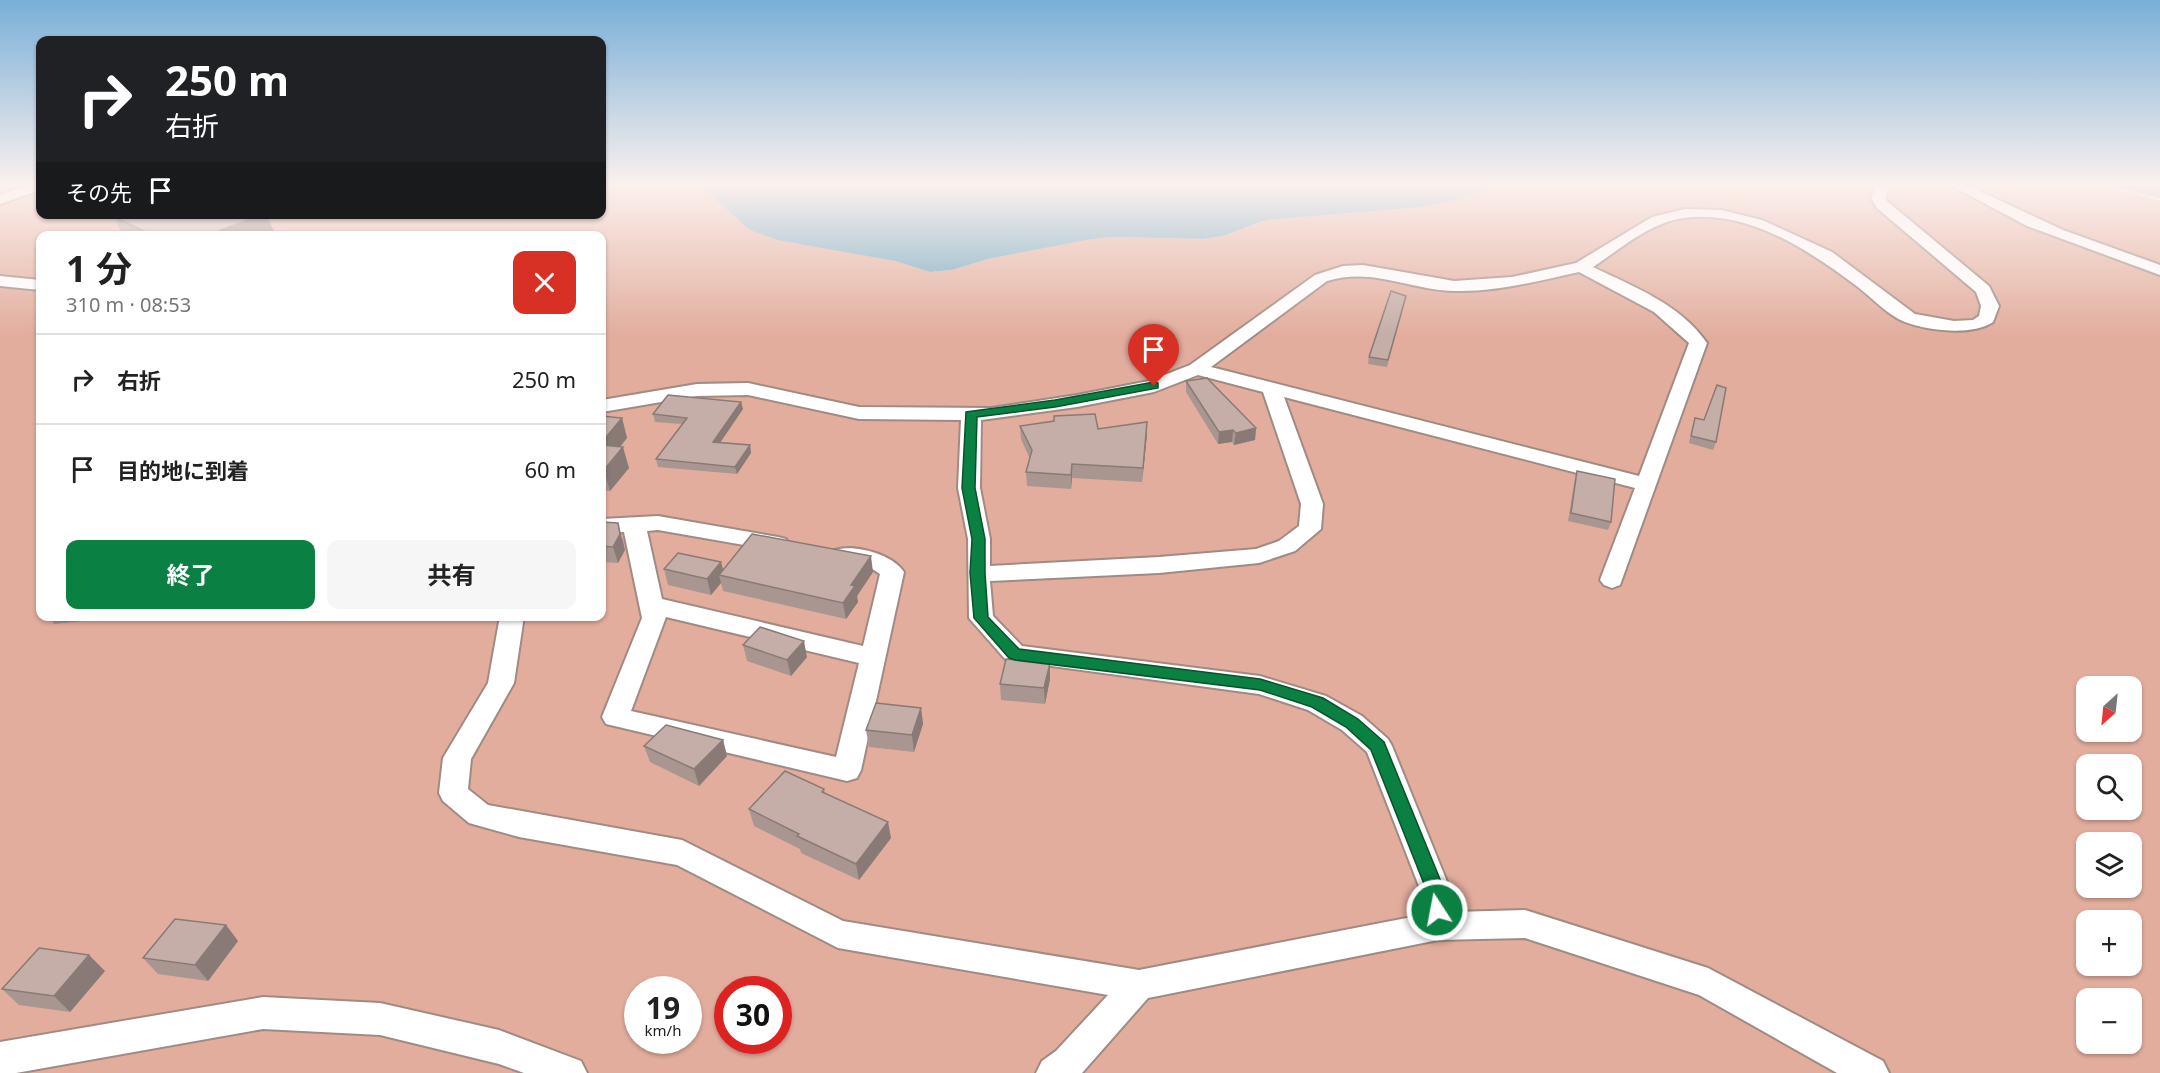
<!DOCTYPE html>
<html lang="ja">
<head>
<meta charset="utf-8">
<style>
	:root { --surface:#fff; --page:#f6f6f6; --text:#222; --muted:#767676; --line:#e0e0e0; --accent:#0b8043 }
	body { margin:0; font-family:"Noto Sans","Noto Sans JP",sans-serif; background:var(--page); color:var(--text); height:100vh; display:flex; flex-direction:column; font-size:22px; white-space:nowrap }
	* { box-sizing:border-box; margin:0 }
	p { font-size:20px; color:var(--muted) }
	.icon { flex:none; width:33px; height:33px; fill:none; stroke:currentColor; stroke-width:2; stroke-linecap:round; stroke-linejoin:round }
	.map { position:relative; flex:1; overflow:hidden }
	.panel { position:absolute; left:36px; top:231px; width:570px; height:390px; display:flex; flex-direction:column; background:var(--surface); border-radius:12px; box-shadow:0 2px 4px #0004 }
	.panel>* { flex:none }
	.top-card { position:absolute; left:36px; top:36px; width:570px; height:183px; border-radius:12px; box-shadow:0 2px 4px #0004; background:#202124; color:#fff; overflow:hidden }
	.needle { width:39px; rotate:207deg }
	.controls { position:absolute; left:2076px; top:676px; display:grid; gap:12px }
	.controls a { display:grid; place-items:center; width:66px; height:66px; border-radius:12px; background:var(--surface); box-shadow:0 2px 4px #0004; font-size:30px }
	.speed { position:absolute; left:624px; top:976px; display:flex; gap:12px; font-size:30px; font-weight:700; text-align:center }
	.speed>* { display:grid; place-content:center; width:78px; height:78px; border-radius:50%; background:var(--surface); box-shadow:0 2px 4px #0004; line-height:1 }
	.speed small { font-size:15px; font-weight:400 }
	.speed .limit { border:9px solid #d22; background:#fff; color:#111 }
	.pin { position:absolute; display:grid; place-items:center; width:51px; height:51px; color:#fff; margin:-62px -26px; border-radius:50% 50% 50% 0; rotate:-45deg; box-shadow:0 0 6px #0007 }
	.pin .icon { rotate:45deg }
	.me { position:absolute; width:66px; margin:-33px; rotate:349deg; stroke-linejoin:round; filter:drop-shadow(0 0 4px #0008) }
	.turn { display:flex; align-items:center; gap:21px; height:126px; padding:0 30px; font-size:27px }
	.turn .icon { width:78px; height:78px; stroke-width:2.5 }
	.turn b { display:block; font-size:42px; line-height:51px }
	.then { display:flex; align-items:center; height:57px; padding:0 30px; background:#0003; gap:12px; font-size:22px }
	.round { display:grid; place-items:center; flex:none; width:63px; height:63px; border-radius:12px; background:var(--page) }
	.head { display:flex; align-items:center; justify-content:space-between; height:102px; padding:0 30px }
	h1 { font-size:36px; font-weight:700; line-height:45px }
	.primary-button { display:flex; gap:12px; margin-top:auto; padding:12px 30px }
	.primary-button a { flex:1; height:69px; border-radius:12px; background:var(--accent); color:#fff; font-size:24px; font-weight:700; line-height:69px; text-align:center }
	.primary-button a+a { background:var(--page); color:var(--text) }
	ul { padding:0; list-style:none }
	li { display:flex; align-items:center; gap:18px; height:90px; padding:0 30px; border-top:2px solid var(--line) }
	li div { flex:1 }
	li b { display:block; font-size:22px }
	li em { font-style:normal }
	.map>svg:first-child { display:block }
	.green { fill:#e2ad9d; fill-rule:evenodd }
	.water { fill:#72a8c0 }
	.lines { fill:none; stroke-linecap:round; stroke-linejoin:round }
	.minor-casing { stroke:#a08b84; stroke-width:4 }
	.minor { fill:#fff; fill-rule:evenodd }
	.wall { fill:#a99690 }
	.shaded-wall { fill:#897a75 }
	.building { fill:#c4aea7; stroke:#897a75; stroke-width:1.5 }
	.route { fill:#0b8043; stroke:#07532c; stroke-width:1.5 }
</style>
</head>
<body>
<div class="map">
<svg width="2160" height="1073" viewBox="0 0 2160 1073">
	<rect width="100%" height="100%" fill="#f8e0d9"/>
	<path class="green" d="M0 186H40V214H602V186H701L725 207 832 249 895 261 930 272 952 270 988 259 1084 240 1110 237 1204 239 1223 236 1266 220 1421 207 1462 199 1494 186H2100L2160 201V1073H0ZM40 236H602V616H40ZM2086 687H2132V732H2086ZM2086 765H2132V810H2086ZM2086 843H2132V888H2086ZM2086 921H2132V966H2086ZM638 990H688V1041H638ZM728 990H778V1041H728ZM2086 999H2132V1044H2086Z"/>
	<polygon class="water" points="701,186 1494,186 1462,199 1421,207 1266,220 1223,236 1204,239 1111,237 1086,240 988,259 952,270 930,272 895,261 778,240 750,230"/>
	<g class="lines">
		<g class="minor-casing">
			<g id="minor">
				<polygon points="26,186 40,186 40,190 0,204 0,195"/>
				<path d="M1876 186H1890L1885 198 1888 202 1989 286 1999 306 1993 322C1972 336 1929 331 1905 322 1889 316 1872 298 1858 287 1810 251 1748 209 1684 218 1651 222 1620 249 1593 267 1634 287 1680 304 1707 343L1620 585 1612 588 1604 585 1600 580 1635 488 1284 397 1323 504 1321 529 1295 551 1259 563 1159 573 990 581 993 616 1022 646 1260 676 1326 696 1362 716 1388 739 1392 746 1452 894 1453 912 1525 910 1708 968 1883 1061 1889 1073H1837L1699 995 1525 938 1438 940 1148 998 1082 1073H1036L1042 1061 1056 1051 1108 995 838 948 677 865 519 837 469 823 443 801 439 793 443 758 488 683 500 616H524L514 683 471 759 468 789 488 805 682 840 843 921 1139 970 1422 915V894L1367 752 1342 730 1308 710 1259 694 1006 660 969 618 968 539 958 488 961 420 859 419 748 395 697 396 602 412V400L697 384 748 383 859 407 991 408 1077 395 1149 381 1190 365 1315 275 1343 266 1363 265 1454 281 1512 277 1576 263 1652 217 1685 209 1721 210 1762 220 1832 252 1915 314 1954 321 1973 320 1979 316 1981 306 1976 292 1877 208 1871 198ZM1579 272 1654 312 1689 343 1639 476 1211 367 1327 281C1373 267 1409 290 1455 291 1497 292 1538 281 1579 272ZM1198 375 1263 392 1301 504 1299 526 1279 541 1256 549 1159 557 990 566V539L980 488 981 420 1077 407 1154 392Z"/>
				<polygon points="1952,186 1969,186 2063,230 2160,265 2160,275 2027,226"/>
				<polygon points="0,276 40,280 40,290 0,286"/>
				<path d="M658 516 778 537 786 539 789 544 786 549 778 551 658 530 647 531 662 599 863 646 880 574 871 568 835 560 832 555 835 550C855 544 892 554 904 572L861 770 857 778 847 781 606 724 602 717 642 618 624 532 602 533V519ZM666 617 859 663 836 757 631 711Z"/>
				<polygon points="263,997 380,1003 499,1030 581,1061 587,1073 524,1073 499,1064 380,1035 263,1029 16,1073 0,1073 0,1042"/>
			</g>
		</g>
		<use href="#minor" class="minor"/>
	</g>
	<g class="wall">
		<polygon points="2112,186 2160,186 2160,198"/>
		<polygon points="266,214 276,236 123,236 114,217"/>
		<polygon points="1406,296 1387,367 1368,364 1369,357"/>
		<polygon points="1186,381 1256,428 1255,440 1234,445 1232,442 1218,444 1186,392"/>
		<polygon points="741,402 743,409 720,443 750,445 751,453 737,474 658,467 656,459 682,424 655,422 653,414"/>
		<polygon points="602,416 622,418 627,438 620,447 629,468 610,491 602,490"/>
		<polygon points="1054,416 1098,429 1147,435 1142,482 1072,478 1071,489 1027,486 1026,472 1030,459 1021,439 1020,426 1054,421"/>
		<polygon points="1695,418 1716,442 1713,450 1689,443 1693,426"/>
		<polygon points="1577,471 1611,522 1608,530 1568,521 1575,478"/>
		<polygon points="602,522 623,539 625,550 618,563 602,562"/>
		<polygon points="664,569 723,569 873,572 857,596 858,602 846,619 723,591 721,583 711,595 668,585"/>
		<polygon points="49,616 112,616 111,618 54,624"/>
		<polygon points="743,645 807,657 791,676 747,661"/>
		<polygon points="1050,663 1050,679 1045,704 1001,700 1000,684"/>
		<polygon points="921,708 923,724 914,752 869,747 866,730"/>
		<polygon points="723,740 727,756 699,786 650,762 644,746"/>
		<polygon points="824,789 825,793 891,838 859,880 801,853 800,849 754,826 749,809"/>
		<polygon points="226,925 238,941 208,981 158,974 143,958"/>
		<polygon points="105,971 70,1012 19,1005 2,989"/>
	</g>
	<g class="shaded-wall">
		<polygon points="264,214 266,214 276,236 205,236"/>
		<polygon points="741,402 743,409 715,450 713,442"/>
		<polygon points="622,418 627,438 605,465 602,454 602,442"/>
		<polygon points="1147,422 1147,435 1142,482 1143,468"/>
		<polygon points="1256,428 1255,440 1234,445 1236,433"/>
		<polygon points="1233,430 1232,442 1218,444 1219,432"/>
		<polygon points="750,445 751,453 737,474 735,467"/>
		<polygon points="623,447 629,468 610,491 604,470"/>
		<polygon points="1072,464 1072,478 1071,489 1071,475"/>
		<polygon points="618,523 625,550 618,563 613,547"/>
		<polygon points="871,556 873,572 857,596 858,602 846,619 843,603 851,585"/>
		<polygon points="721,562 725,576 719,575 721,583 711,595 707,579"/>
		<polygon points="804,641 807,657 791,676 787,660"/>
		<polygon points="1050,663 1050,679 1045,704 1044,688"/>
		<polygon points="921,708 923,724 914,752 912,735"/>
		<polygon points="723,740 727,756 699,786 694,769"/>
		<polygon points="888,822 891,838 859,880 856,864"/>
		<polygon points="226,925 238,941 208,981 195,965"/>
		<polygon points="89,955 105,971 70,1012 54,996"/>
	</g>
	<g class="building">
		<polygon points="122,214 264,214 205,236 154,236 114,217"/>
		<polygon points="1391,291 1406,296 1388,360 1369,357"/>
		<polygon points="1207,378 1256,428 1236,433 1233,430 1219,432 1186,381"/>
		<polygon points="1717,385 1726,388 1716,442 1691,436 1695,418 1704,420"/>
		<polygon points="668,395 741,402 713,442 750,445 735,467 656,459 687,418 653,414"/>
		<polygon points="1095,414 1098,429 1147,422 1143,468 1072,464 1071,475 1026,472 1032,450 1020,426 1054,421 1054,416"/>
		<polygon points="602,416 622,418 602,442"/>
		<polygon points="602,445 623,447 604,470 602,470"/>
		<polygon points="1577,471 1615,479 1611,522 1571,513"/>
		<polygon points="602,522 618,523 620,534 613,547 602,546"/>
		<polygon points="752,534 871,556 851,585 855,586 843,603 719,575"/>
		<polygon points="678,553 721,562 707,579 664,569"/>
		<polygon points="760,627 804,641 787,660 743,645"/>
		<polygon points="1006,659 1050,663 1044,688 1000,684"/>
		<polygon points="876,703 921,708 912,735 866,730"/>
		<polygon points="666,725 723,740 694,769 644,746"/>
		<polygon points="785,771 824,789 822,792 888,822 856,864 797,836 799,834 749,809"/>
		<polygon points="175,919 226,925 195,965 143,958"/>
		<polygon points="39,948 89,955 54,996 2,989"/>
	</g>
	<linearGradient id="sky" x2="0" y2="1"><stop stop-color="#79afd8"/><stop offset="0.55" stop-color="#fcf1ee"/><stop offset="1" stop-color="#fcf1ee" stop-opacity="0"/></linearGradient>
	<rect width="2160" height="336" fill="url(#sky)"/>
	<polygon class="route" points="1154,382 1158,383 1158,388 1055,407 977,417 975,488 985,539 985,573 988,617 1019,649 1260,679 1323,698 1358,719 1384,742 1446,894 1447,910 1444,916 1437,918 1431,916 1428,894 1371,750 1346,727 1312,707 1260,690 1015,660 1009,658 974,618 970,573 972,539 962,488 966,412 1055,400"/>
</svg>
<div class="controls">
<a><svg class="needle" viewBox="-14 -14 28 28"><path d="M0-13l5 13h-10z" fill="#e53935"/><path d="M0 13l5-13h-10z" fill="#767676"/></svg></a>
<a><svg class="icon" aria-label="search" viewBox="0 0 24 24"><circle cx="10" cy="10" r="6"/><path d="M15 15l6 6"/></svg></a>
<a><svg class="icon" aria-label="layers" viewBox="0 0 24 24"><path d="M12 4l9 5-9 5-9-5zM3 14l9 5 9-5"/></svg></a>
<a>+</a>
<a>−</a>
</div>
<div class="speed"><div>19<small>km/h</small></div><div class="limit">30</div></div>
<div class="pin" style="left:1154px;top:386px;background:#d93025"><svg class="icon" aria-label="arrive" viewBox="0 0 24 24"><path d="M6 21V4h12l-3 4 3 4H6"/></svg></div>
<svg class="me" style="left:1437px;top:910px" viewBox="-20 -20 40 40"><circle r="17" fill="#0b8043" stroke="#fff" stroke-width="3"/><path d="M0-11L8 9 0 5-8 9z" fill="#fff"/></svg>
<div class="top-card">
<div class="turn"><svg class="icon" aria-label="right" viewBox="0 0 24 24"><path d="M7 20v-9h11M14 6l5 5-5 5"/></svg><div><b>250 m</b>右折</div></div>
<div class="then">その先<svg class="icon" aria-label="arrive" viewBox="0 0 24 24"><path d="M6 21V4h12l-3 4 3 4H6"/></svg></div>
</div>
<section class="panel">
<div class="head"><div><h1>1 分</h1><p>310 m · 08:53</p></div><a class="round" style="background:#d93025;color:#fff"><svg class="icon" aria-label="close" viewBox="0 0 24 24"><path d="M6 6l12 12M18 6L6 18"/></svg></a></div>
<ul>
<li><svg class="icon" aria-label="right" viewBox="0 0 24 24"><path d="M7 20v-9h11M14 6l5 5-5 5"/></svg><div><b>右折</b></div><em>250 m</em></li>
<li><svg class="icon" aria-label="arrive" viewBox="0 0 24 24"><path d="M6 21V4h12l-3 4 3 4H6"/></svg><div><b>目的地に到着</b></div><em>60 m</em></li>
</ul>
<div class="primary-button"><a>終了</a><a>共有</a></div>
</section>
</div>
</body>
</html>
